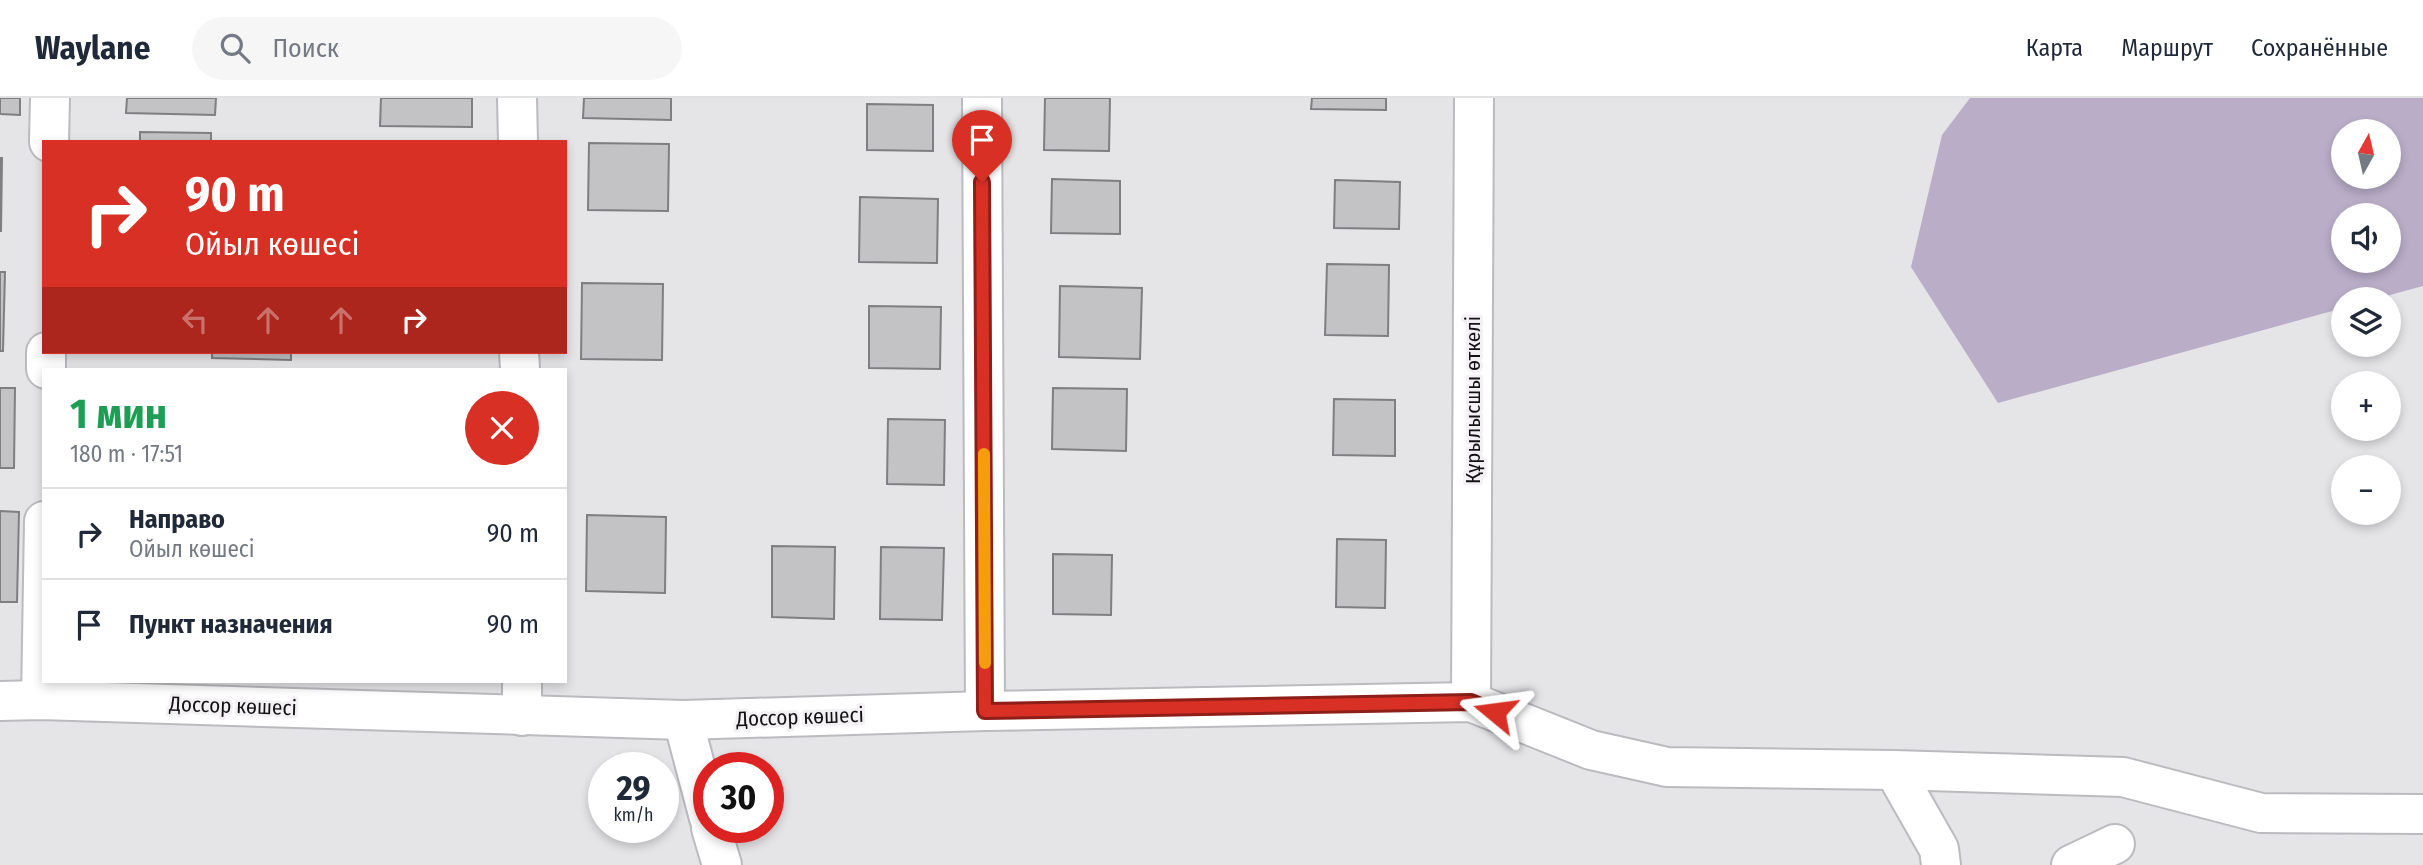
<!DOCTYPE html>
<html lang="ru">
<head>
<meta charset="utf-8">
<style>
	:root { --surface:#fff; --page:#f6f6f7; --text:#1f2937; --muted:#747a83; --line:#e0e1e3 }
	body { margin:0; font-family:"Fira Sans Condensed",sans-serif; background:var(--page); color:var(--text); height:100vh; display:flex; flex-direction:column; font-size:26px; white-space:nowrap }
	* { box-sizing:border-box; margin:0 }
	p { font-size:23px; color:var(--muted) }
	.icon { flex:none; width:38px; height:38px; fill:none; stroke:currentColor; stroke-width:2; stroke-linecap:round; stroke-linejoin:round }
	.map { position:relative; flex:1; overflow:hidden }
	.drawer { position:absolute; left:42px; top:270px; width:525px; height:315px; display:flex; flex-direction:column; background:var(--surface); border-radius:0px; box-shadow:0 4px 10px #0003 }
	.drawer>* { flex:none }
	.banner { position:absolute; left:42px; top:42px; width:525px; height:214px; border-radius:0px; box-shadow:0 4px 10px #0003; background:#d93025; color:#fff; overflow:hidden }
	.needle { width:46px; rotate:8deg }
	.buttons { position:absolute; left:2331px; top:21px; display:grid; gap:14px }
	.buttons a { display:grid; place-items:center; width:70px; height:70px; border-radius:50%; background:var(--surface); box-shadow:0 4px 10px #0003; font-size:35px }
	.speed { position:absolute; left:588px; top:654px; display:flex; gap:14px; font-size:35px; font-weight:700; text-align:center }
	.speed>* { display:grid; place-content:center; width:91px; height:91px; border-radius:50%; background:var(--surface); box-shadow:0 4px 10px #0003; line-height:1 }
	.speed small { font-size:18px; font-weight:400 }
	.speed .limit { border:10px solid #d22; background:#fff; color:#111 }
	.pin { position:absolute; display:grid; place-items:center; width:60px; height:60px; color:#fff; margin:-72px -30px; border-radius:50% 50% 50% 0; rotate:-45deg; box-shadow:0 0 7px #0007 }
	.pin .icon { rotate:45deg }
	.me { position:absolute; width:77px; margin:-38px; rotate:286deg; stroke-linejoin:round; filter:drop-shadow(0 0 5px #0008) }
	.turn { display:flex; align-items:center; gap:24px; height:147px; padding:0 28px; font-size:32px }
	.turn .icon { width:91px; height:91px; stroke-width:2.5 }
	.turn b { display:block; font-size:49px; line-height:60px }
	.lanes { display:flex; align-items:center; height:66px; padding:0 28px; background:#0003; justify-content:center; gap:35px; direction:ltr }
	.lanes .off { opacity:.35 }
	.round { display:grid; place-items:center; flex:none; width:74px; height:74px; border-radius:37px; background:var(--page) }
	.headline { display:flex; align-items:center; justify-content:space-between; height:119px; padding:0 28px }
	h1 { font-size:42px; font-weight:700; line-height:52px; color:#1e9e55 }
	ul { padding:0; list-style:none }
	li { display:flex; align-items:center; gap:21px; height:91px; padding:0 28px; border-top:2px solid var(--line) }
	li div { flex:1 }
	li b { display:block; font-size:26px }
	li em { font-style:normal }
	header { display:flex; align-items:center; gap:42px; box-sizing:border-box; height:98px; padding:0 35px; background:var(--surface); border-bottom:2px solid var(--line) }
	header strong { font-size:33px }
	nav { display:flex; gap:38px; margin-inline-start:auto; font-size:24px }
	.search { width:490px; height:63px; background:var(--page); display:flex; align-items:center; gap:18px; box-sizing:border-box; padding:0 24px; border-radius:38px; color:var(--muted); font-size:26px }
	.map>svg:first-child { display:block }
	.green { fill:#b9adc8; fill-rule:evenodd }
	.building { fill:#c3c2c5; stroke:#7f7e81; stroke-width:2 }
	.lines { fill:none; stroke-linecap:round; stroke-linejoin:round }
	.minor-casing { stroke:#bcbabe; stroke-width:42 }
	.minor { stroke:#fff; stroke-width:38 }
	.route-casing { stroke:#8d1f18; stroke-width:18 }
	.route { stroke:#d93025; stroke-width:12 }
	.slow { stroke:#f59e0b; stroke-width:12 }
	.labels { text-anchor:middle; stroke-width:6; stroke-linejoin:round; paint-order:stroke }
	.street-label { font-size:21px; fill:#131213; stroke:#f3f1f4 }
</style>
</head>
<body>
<header>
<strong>Waylane</strong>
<div class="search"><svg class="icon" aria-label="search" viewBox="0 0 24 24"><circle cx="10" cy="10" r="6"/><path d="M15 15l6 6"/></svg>Поиск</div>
<nav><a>Карта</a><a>Маршрут</a><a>Сохранённые</a></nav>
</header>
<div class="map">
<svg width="2423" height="767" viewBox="0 0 2423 767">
	<rect width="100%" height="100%" fill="#e5e4e7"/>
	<path class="green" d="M1970 0H2423V188L2375 201H2343V210L1998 305 1911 169 1942 37ZM2343 33H2389V79H2343ZM2343 117H2389V163H2343Z"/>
	<g class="building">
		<polygon points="0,0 20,0 20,17 0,16"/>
		<polygon points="127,0 216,0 215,17 126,15"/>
		<polygon points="381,0 472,0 472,29 380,28"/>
		<polygon points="584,0 671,0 671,22 583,20"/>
		<polygon points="1045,0 1110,0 1109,53 1044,52"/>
		<polygon points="1312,0 1386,0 1386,12 1311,11"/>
		<polygon points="867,6 933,7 933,53 867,52"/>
		<polygon points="140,34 211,35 211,44 140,44"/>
		<polygon points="589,45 669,46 668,113 588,112"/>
		<polygon points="0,60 2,60 1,133 0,133"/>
		<polygon points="1052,81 1120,83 1120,136 1051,135"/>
		<polygon points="1335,82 1400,84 1399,131 1334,130"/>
		<polygon points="860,99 938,101 937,165 859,164"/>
		<polygon points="1327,166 1389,167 1388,238 1325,237"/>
		<polygon points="0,174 5,174 3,253 0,253"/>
		<polygon points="582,185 663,186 662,262 581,261"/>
		<polygon points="1060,188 1142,190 1140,261 1059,259"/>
		<polygon points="869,208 941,209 940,271 869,270"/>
		<polygon points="212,254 291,254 291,262 212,260"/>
		<polygon points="0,290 15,290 14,370 0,370"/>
		<polygon points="1053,290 1127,291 1126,353 1052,351"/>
		<polygon points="1334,301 1395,302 1395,358 1333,357"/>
		<polygon points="888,321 945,322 944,387 887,386"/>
		<polygon points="0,413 19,414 17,504 0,504"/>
		<polygon points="587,417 666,419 665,495 586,493"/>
		<polygon points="1337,441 1386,442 1385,510 1336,509"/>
		<polygon points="772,448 835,449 834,521 772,519"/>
		<polygon points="881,449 944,450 942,522 880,521"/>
		<polygon points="1053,456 1112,457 1111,517 1053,516"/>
	</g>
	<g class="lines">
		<g class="minor-casing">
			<g id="minor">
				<polyline points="517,0 518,44"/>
				<polyline points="982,0 985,613"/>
				<polyline points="49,44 50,0"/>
				<polyline points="519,254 520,271"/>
				<polyline points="46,271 46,254"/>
				<polyline points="522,583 522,618"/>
				<polyline points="41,602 44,423"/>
				<polyline points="0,603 41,602 683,622 985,613 1471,604 1591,652 1667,669 1894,672 2123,679 2261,715 2423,716"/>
				<polyline points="1471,604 1474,0"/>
				<polyline points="683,622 709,720"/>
				<polyline points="1894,672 1939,751 1941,767"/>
				<polyline points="711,730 722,767"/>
				<polyline points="2071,767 2115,746"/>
			</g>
		</g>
		<use href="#minor" class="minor"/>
	</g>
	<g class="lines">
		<g class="route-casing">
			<polyline id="route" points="982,84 985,613 1471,604 1495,614"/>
		</g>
		<use href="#route" class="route"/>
		<polyline class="slow" points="984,356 985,565"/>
	</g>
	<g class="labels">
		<g class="street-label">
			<text transform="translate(1473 302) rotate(-90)" y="7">Құрылысшы өткелі</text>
			<text transform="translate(233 608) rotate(2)" y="7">Доссор көшесі</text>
			<text transform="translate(800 619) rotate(-2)" y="7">Доссор көшесі</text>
		</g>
	</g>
</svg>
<div class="buttons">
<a><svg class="needle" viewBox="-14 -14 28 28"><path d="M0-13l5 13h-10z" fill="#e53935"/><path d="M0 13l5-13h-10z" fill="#747a83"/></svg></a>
<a><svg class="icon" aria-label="sound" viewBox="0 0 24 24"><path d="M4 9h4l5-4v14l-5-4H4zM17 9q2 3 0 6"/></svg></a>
<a><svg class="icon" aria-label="layers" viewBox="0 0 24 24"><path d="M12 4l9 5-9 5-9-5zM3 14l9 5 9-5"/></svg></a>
<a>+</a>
<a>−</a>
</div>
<div class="speed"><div>29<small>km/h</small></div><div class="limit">30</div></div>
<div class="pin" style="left:982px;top:84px;background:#d93025"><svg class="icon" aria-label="arrive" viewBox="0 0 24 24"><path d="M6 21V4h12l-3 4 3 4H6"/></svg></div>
<svg class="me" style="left:1495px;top:614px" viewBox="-20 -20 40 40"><path d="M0-17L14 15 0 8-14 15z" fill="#d93025" stroke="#fff" stroke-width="4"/></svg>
<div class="banner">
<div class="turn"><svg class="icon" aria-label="right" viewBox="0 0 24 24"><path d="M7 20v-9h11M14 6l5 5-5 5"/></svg><div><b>90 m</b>Ойыл көшесі</div></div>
<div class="lanes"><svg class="icon off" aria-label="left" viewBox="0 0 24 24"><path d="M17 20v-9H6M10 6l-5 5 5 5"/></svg><svg class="icon off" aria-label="ahead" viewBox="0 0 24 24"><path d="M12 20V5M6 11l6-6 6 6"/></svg><svg class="icon off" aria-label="ahead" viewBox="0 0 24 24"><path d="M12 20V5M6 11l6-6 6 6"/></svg><svg class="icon" aria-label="right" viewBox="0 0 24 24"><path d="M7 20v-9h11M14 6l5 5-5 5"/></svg></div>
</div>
<section class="drawer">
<div class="headline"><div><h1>1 мин</h1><p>180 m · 17:51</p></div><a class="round" style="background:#d93025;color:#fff"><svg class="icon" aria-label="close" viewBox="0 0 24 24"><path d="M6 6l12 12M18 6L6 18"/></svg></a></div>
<ul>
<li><svg class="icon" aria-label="right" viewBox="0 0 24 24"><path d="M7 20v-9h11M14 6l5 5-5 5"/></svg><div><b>Направо</b><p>Ойыл көшесі</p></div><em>90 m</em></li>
<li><svg class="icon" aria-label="arrive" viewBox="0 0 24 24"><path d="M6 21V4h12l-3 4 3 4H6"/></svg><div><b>Пункт назначения</b></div><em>90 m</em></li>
</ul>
</section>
</div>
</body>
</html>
